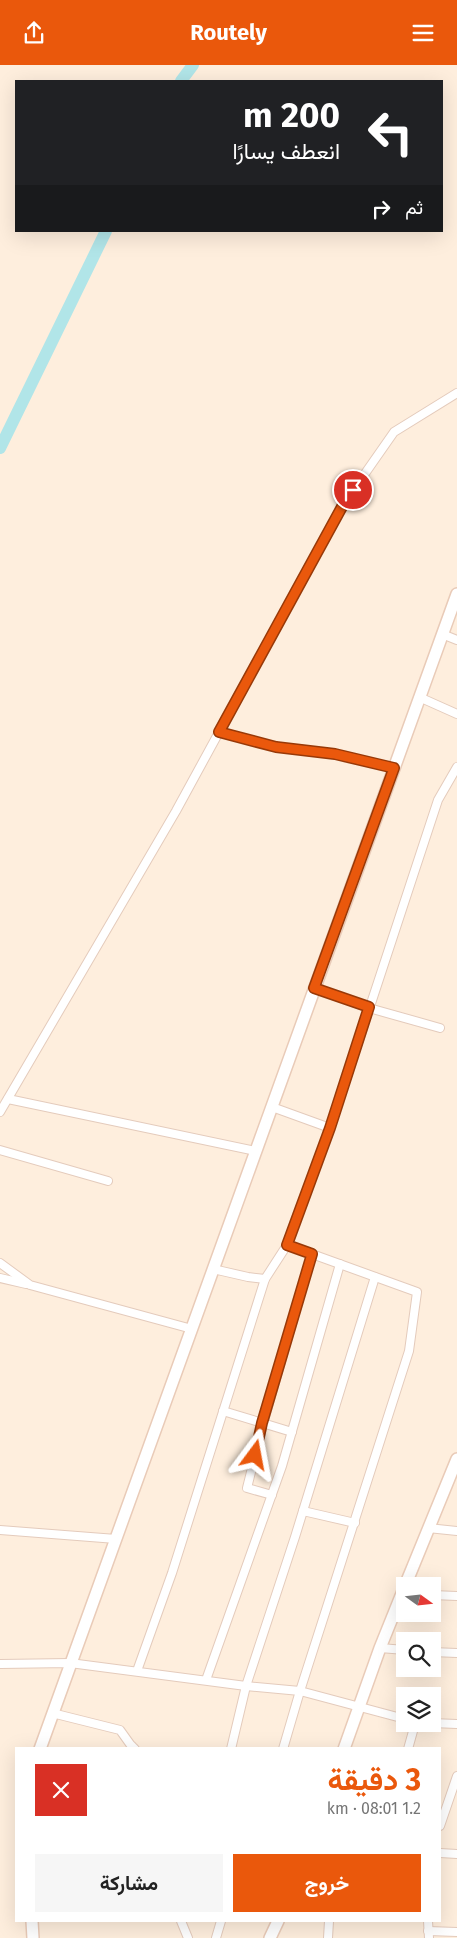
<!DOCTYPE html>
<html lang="ar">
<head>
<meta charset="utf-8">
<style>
	:root { --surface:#fff; --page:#f6f6f6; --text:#222; --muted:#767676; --accent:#ea580c }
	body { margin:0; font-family:"Fira Sans",Vazirmatn,sans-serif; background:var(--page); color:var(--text); direction:rtl; height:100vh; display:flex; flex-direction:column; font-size:19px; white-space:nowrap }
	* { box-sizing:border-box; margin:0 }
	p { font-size:16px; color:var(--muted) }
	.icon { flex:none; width:28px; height:28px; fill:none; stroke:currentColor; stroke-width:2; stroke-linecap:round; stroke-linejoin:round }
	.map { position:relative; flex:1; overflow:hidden; direction:ltr }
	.drawer { position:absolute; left:15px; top:1682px; width:426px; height:175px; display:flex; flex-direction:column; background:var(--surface); border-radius:0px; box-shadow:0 5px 20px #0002; direction:rtl }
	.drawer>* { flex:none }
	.guide { position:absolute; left:15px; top:15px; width:428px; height:152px; border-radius:0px; box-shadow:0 5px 20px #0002; direction:rtl; background:#202124; color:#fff; overflow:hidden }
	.needle { width:32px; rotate:105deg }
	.controls { position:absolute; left:396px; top:1512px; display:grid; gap:10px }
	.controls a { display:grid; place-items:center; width:45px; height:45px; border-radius:0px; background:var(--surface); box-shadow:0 5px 20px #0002; font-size:25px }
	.pin { position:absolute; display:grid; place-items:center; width:42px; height:42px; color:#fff; margin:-21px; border:2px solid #fff; border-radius:50%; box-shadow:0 1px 5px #0007 }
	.me { position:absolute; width:55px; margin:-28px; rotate:13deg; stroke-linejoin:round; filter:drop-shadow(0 0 4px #0008) }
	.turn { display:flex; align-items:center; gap:18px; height:105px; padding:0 20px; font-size:22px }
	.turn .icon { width:65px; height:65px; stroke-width:2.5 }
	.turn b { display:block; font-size:35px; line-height:42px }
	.then { display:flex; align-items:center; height:48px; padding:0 20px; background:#0003; gap:10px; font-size:19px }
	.round { display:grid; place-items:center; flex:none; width:52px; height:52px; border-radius:0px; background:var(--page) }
	.headline { display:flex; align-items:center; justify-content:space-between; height:85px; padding:0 20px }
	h1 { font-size:30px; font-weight:700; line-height:38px; color:var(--accent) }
	.action { display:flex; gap:10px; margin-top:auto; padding:10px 20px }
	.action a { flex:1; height:58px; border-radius:0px; background:var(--accent); color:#fff; font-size:20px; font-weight:700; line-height:58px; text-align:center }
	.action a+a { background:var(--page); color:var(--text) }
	header { display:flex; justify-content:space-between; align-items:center; height:65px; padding:0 20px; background:var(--accent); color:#fff; font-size:22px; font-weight:700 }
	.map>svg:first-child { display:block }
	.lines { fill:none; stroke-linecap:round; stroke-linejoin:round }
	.river { stroke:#b1e5e8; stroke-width:12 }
	.street-casing { stroke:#e4cbbc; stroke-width:10 }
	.secondary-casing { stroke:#e9cbb8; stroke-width:14 }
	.street { stroke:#fff; stroke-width:8 }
	.secondary { stroke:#fff; stroke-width:11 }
	.route-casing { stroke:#983908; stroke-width:12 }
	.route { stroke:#ea580c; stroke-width:9 }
</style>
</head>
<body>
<header><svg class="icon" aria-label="menu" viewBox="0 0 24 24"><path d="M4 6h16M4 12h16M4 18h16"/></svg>Routely<svg class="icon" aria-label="share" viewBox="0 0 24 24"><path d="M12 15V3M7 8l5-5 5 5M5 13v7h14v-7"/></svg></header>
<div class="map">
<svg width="457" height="1873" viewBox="0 0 457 1873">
	<rect width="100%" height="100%" fill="#feeedd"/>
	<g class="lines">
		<g class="river">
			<polyline points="181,16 193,0"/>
			<polyline points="0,383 106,166"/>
		</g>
		<g class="street-casing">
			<g id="street">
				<polyline points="442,569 457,575"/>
				<polyline points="419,632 457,649"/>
				<polyline points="219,667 276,682 335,689 394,703"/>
				<polyline points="314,923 369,943 440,963"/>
				<polyline points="8,1034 256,1086"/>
				<polyline points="272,1042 330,1063"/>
				<polyline points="0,1047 176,746 343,440 394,367 457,328"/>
				<polyline points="0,1085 108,1116"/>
				<polyline points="0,1198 30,1220 192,1264"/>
				<polyline points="213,1204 248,1212 265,1214"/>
				<polyline points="0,1213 26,1219"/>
				<polyline points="223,1346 292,1367"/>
				<polyline points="272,1430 247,1423 263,1359 312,1189"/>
				<polyline points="303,1446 355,1458"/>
				<polyline points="428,1463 457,1466"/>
				<polyline points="0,1465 116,1474"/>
				<polyline points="432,1530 457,1531"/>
				<polyline points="380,1583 405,1585"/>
				<polyline points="432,1587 457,1588"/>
				<polyline points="0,1599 70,1598 246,1621 300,1626 405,1654"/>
				<polyline points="137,1606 172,1508 265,1214 287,1180"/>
				<polyline points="206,1615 282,1401 340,1199"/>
				<polyline points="52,1648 120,1665 130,1679 135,1684"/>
				<polyline points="432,1658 457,1659"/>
				<polyline points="231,1684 246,1621 295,1472 375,1212"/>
				<polyline points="283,1684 300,1626 409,1286 417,1227 287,1180 330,1063 438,735 457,702"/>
				<polyline points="408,1684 415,1659"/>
				<polyline points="440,1761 457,1711"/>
				<polyline points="440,1788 457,1789"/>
				<polyline points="181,1856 188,1873"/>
				<polyline points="428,1856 429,1873"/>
				<polyline points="428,1866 457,1867"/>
				<polyline points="216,1873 221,1856"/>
				<polyline points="328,1873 329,1856"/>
			</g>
		</g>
		<g class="secondary-casing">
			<g id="secondary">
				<polyline points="405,1521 457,1394"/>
				<polyline points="40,1684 457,529"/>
				<polyline points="344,1684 380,1583 405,1521"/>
				<polyline points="32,1856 33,1873"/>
				<polyline points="270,1873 278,1856"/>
			</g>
		</g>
		<use href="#street" class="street"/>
		<use href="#secondary" class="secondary"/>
	</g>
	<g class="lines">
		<g class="route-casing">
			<polyline id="route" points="255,1390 262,1358 312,1189 287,1180 330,1063 369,942 314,923 394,703 335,689 276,682 219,667 343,440 353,425"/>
		</g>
		<use href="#route" class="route"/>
	</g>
</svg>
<div class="controls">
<a><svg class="needle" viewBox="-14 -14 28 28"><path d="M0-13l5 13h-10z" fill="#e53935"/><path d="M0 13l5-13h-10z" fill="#767676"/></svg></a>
<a><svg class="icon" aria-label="search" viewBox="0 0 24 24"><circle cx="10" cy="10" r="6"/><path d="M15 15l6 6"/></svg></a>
<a><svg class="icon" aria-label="layers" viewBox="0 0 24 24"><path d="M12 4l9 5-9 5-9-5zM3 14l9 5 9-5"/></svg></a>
</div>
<div class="pin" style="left:353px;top:425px;background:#d93025"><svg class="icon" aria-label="arrive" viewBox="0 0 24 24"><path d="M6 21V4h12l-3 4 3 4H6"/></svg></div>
<svg class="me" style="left:255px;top:1390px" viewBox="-20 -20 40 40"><path d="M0-17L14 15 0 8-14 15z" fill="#ea580c" stroke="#fff" stroke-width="4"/></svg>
<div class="guide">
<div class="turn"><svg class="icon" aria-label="left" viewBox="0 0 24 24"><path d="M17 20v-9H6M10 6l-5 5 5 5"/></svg><div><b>200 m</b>انعطف يسارًا</div></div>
<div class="then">ثم<svg class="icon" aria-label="right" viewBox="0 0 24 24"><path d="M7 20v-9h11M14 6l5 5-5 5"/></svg></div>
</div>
<section class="drawer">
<div class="headline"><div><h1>3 دقيقة</h1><p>1.2 km · 08:01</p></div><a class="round" style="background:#d93025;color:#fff"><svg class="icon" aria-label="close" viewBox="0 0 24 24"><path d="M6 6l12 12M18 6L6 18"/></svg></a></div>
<div class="action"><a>خروج</a><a>مشاركة</a></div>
</section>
</div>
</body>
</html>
